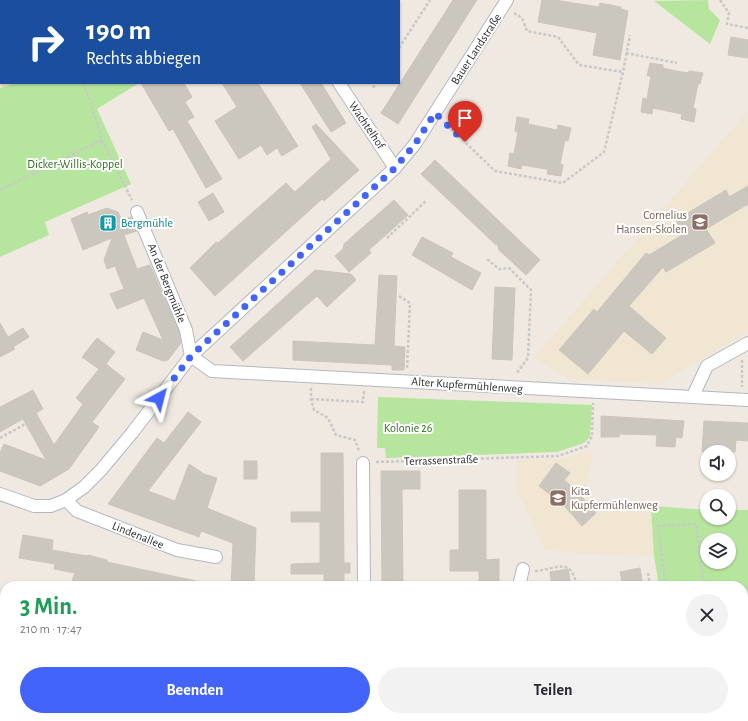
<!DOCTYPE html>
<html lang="de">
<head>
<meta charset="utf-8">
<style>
	:root { --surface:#fff; --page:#f2f2f3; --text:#2b2b33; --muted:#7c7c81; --accent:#4264fb }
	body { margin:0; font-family:"Alegreya Sans",sans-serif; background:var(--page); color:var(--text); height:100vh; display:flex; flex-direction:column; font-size:15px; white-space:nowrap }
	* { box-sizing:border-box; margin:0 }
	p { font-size:13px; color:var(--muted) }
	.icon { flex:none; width:22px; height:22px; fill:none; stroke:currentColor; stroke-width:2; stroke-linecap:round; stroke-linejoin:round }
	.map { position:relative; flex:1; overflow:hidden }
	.panel { position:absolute; left:0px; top:581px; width:748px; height:140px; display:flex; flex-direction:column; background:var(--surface); border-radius:16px 16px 0 0; box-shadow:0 1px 3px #0004 }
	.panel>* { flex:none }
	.banner { position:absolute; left:0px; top:0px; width:400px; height:84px; box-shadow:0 1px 3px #0004; background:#1a4fa0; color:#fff; overflow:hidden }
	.buttons { position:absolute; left:700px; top:445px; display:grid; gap:8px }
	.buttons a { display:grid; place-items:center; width:36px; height:36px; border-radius:50%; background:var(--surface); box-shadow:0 1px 3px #0004; font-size:20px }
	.pin { position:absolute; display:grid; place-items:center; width:34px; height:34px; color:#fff; margin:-41px -17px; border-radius:50% 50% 50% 0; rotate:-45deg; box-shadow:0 0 4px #0007 }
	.pin .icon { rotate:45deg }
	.me { position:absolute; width:44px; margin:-22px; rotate:38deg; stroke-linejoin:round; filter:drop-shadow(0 0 3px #0008) }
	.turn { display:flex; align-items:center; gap:14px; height:84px; padding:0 20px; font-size:18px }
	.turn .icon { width:52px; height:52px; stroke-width:2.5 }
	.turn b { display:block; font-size:28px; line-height:34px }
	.round { display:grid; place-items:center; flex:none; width:42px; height:42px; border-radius:21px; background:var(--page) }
	.headline { display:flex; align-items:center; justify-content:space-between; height:68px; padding:0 20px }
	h1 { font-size:24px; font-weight:700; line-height:30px; color:#1e9e55 }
	.primary-button { display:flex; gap:8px; margin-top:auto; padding:8px 20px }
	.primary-button a { flex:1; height:46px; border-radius:24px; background:var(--accent); color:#fff; font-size:16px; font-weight:700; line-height:46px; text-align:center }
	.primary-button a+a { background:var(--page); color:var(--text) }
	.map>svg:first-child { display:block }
	.education { fill:#f0e6d1 }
	.green { fill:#b6e59e; fill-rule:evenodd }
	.building { fill:#cbc7bf; stroke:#cbc5ba }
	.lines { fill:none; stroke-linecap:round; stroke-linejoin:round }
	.street-casing { stroke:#b4b7c1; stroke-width:14 }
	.path { stroke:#c9c9c9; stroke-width:2.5; stroke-dasharray:3 2; stroke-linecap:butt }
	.street { stroke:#fff; stroke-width:12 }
	.route { stroke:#4264fb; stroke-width:7; stroke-dasharray:0 12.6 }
	.labels { text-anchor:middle; stroke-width:4; stroke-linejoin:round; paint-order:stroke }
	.street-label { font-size:12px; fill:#2e2e2e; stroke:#fff }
	.park-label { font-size:12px; fill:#2c6e1b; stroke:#fff }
	.education-label { font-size:12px; fill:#785e54; stroke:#fff; text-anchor:end }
	.culture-label { font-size:12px; fill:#0d838f; stroke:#fff; text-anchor:start }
</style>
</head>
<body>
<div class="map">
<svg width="748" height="721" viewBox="0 0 748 721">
	<rect width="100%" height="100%" fill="#efe9e1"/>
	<g class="education">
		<polygon points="0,0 48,1 1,1 1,83 15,83 0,88"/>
		<polygon points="748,111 748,332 659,384 570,379 534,358"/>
		<polygon points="593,450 586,491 604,506 651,506 654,556 578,553 545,550 517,490 516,460 560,459"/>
	</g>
	<g class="green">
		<polygon points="47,0 216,0 217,1 48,1"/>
		<polygon points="708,0 709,9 720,20 710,44 654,1"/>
		<polygon points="15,83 139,83 97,109 131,184 45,222 49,235 0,257 0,88"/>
		<polygon points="378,397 592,405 590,437 584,443 557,452 386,458 385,448 377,448"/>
		<path d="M651 506 707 510V518H729V510H748V599L743 600V586H659L654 556ZM707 540H729V562H707Z"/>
	</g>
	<g class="building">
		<polygon points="453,0 477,0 398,124 381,113"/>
		<polygon points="542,0 554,0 599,7 600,3 621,7 621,9 628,11 620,60 593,55 597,33 538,22"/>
		<polygon points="731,37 748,40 748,58 728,55"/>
		<polygon points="650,63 663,65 663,68 676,71 689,73 689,71 703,73 700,84 698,84 693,108 696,109 694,122 681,119 682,114 653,108 652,114 641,112 643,98 647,99 651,76 647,76"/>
		<polygon points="141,83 184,83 192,97 185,102 194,117 187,121 222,179 206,188 173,129 169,131"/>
		<polygon points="222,83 258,83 298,146 282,156 277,148 267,155 261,145 239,159 215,121 237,107"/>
		<polygon points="300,83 321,83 346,123 331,132"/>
		<polygon points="517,117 529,119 528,124 557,130 558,125 571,128 568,141 565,140 560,164 563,165 561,176 547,174 548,170 546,169 522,165 521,169 508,166 510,153 514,154 518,132 515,131"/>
		<polygon points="316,124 359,170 324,201 322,199 215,296 190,268 216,242 218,243 286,183 295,192 331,159 312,127"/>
		<polygon points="435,160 540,260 526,275 499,250 497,243 496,245 421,174"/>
		<polygon points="748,186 748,204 706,229 715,243 666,272 663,267 629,306 666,338 652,354 624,331 588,374 559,350 594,309 597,312 646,253 649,255 684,234 676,220 726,190 729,197"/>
		<polygon points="213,193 224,212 209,221 198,202"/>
		<polygon points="394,200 408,215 369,250 371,253 349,272 335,256 343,249 344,244"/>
		<polygon points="107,208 118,212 122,220 131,217 137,231 124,235 137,269 150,265 179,332 181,343 168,360 163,361 136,350 143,332 163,340 144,298 117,309 110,294 124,289 115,266 107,269 104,260 112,238 83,250 71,219 87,212 88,215"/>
		<polygon points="422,237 453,253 451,257 481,273 472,290 412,255"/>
		<polygon points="315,270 351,274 356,280 327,307 317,296 243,361 230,347"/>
		<polygon points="379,275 397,276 394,346 405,347 404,370 392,370 392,365 293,360 293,341 375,345"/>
		<polygon points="495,287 515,288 512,360 492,359"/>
		<polygon points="0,323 8,337 23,328 29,337 13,347 15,349 0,357"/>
		<polygon points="97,338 115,352 106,364 125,379 92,422 99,427 69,469 40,486 0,471 0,453 4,444 46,460 23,419 0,432 0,407 33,390 43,409 36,413 54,445 83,404 76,398 99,369 82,357"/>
		<polygon points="188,412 201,422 148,491 175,501 189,464 204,474 217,478 207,508 256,528 254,586 231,586 233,543 201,531 199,537 108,504 157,438 164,443"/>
		<polygon points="601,416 684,421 682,438 676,437 675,447 656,446 657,435 620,434 619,437 601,437"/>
		<polygon points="704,421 748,423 748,441 736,440 735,452 702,452"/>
		<polygon points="321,453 343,453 344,563 350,563 350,573 344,573 344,586 324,586 324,574 291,574 291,564 320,563 320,522 291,522 291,512 321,512"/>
		<rect x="244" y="461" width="13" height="18"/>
		<polygon points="556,463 570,473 564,480 575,489 596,513 582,526 554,494 552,496 539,486"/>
		<polygon points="381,471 420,471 420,489 402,489 403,586 382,586"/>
		<polygon points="459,490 486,490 486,560 499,559 499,586 479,586 479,571 450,571 450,550 459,550"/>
		<polygon points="23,535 53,540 52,550 87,556 88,555 107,560 107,562 196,581 196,586 85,586 86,584 72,580 75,573 54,569 55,564 19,558"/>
		<polygon points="640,568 643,586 623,586 620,572"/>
		<polygon points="568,569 571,586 552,586 550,572"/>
	</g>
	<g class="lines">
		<g class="street-casing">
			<g id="street">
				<polyline points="311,0 311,1"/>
				<polyline points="339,83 395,168"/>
				<polyline points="137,212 186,330 191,356"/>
				<polyline points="191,356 212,371 748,400"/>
				<polyline points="693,396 707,366 748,343"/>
				<polyline points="363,463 364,586"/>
				<polyline points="0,494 34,506 51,506 66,500 84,487 101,470 132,433 191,356 395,168 415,144 507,0"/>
				<polyline points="66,500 77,511 177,550 216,557"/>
				<polyline points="519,586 523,569"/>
				<polyline points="743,668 748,667"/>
				<polyline points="364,716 364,721"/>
			</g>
		</g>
		<g class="path">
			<polyline points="720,0 729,13 727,24 748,28"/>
			<polyline points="81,1 82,0"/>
			<polyline points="514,13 522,18 527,31 558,37 579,65 623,72"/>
			<polyline points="399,48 430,0"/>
			<polyline points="626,53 677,63"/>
			<polyline points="84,83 102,140 132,200"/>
			<polyline points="373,88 376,83"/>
			<polyline points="444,122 495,171 563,183 604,152 623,72 630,35"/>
			<polyline points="0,190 102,140"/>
			<polyline points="387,238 426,201"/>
			<polyline points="487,259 499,269 509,268 531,290 528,358 516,374"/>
			<polyline points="399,296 410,303 407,369"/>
			<polyline points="742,360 742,387"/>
			<polyline points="311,388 311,399 314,410 328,418 336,435 355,440 359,451"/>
			<polyline points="311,399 363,402 364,391"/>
			<polyline points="0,438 38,417"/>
			<polyline points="376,462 558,456 587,446 592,436 593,403"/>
			<path d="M535 571C559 569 570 556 577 586"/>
			<polyline points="648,573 650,586"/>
			<polyline points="666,586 658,526 696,524 704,586"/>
		</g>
		<use href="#street" class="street"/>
	</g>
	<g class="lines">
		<polyline class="route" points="159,398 191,356 395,168 415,144 435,113 465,142"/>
	</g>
	<defs>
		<g id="school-square" transform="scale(0.9)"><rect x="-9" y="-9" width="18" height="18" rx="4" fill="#8d6e63" stroke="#fff"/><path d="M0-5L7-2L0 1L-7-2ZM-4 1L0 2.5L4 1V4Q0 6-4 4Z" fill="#fff"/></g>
		<g id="building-square" transform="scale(0.9)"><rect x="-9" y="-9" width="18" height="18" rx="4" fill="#0f9aa8" stroke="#fff"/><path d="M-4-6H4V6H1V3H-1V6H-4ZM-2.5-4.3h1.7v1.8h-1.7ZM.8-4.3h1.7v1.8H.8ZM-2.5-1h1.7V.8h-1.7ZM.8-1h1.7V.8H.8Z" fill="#fff"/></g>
	</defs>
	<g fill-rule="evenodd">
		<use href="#school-square" x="700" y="222"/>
		<use href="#building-square" x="108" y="223"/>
		<use href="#school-square" x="558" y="498"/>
	</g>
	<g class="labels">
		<g class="street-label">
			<text transform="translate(476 49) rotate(-57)" y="4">Bauer Landstraße</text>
			<text transform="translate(367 125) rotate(56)" y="4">Wachtelhof</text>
			<text transform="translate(167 283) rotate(68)" y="4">An der Bergmühle</text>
			<text transform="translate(467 385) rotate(4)" y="4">Alter Kupfermühlenweg</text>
			<text transform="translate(441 460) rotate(-2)" y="4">Terrassenstraße</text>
			<text transform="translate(138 535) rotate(22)" y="4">Lindenallee</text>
		</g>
		<g class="park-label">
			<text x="75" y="168">Dicker-Willis-Koppel</text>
			<text x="408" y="432">Kolonie 26</text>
		</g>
		<g class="education-label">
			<text x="687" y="219">Cornelius<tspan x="687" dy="14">Hansen-Skolen</tspan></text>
			<text x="571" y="495" text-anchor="start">Kita<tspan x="571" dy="14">Kupfermühlenweg</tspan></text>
		</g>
		<g class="culture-label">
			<text x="121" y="227">Bergmühle</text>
		</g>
	</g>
</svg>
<div class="buttons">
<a><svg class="icon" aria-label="sound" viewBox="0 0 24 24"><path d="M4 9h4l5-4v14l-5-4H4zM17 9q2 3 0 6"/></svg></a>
<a><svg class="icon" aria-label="search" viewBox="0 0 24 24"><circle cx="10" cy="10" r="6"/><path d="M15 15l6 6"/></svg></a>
<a><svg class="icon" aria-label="layers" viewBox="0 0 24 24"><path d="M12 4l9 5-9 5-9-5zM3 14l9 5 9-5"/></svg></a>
</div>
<div class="pin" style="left:465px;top:142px;background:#d93025"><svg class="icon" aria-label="arrive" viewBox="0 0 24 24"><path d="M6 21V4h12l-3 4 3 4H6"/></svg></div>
<svg class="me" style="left:159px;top:398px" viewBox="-20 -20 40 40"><path d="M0-17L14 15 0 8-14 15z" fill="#4264fb" stroke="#fff" stroke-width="4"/></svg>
<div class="banner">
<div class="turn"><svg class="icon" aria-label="right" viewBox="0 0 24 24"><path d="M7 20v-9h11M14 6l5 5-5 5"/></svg><div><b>190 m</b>Rechts abbiegen</div></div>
</div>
<section class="panel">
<div class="headline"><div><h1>3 Min.</h1><p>210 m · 17:47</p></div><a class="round"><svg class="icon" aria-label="close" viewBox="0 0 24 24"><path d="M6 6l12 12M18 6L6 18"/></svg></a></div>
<div class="primary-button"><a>Beenden</a><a>Teilen</a></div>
</section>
</div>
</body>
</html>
